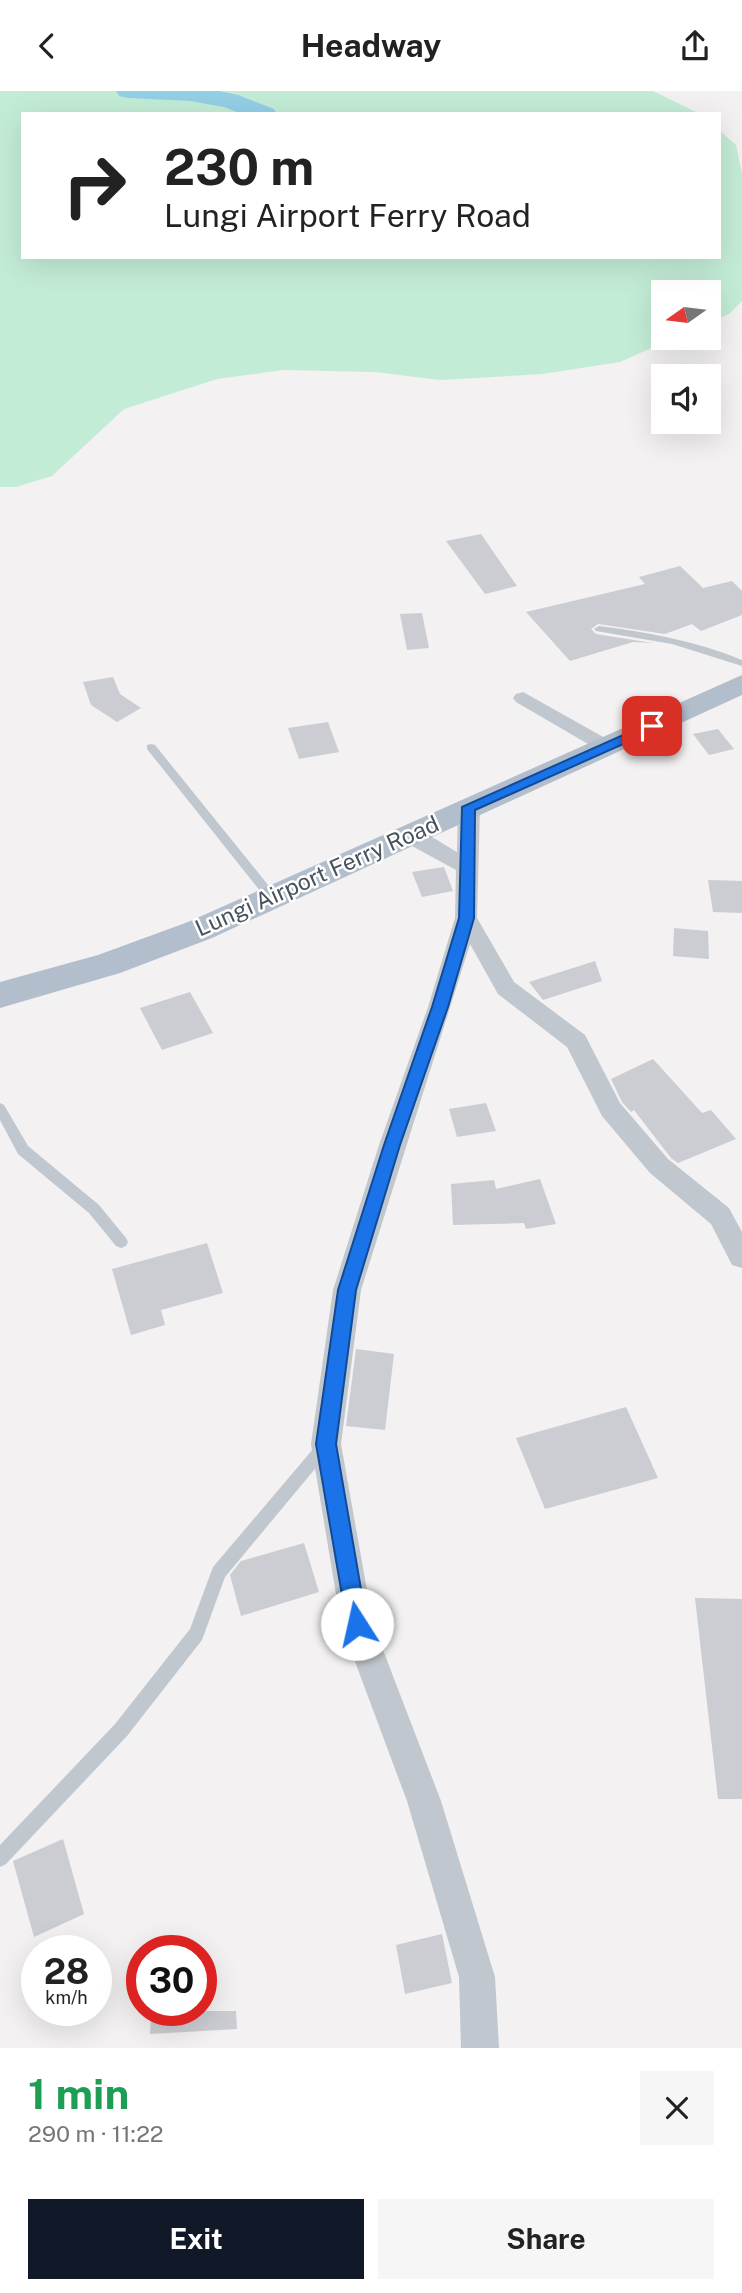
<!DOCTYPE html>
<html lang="en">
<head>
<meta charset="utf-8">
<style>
	:root { --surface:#fff; --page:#f6f6f6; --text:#222; --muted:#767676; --accent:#111827 }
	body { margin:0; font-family:"Public Sans",sans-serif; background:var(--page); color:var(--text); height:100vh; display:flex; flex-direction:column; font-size:26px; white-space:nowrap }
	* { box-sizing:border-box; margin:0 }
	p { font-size:23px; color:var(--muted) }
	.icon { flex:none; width:38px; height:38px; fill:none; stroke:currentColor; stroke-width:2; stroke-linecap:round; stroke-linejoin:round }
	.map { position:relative; height:1957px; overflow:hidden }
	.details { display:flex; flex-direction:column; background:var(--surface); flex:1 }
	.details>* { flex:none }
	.top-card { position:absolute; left:21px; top:21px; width:700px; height:147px; border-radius:0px; box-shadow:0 7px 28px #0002; background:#fff; color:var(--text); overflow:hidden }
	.needle { width:46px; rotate:256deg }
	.tools { position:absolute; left:651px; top:189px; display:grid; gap:14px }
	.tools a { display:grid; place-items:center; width:70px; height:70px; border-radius:0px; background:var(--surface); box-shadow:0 7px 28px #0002; font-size:35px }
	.speed { position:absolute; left:21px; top:1844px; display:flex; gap:14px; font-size:35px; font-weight:700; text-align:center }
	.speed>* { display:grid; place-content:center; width:91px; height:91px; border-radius:50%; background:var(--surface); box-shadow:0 7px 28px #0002; line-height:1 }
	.speed small { font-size:18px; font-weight:400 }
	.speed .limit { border:10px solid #d22; background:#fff; color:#111 }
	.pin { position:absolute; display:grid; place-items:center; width:60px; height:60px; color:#fff; margin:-30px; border-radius:14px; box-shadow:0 4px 10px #0006 }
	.me { position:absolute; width:77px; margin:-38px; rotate:350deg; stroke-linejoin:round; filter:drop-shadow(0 0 5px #0008) }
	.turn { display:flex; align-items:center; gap:24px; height:147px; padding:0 28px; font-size:32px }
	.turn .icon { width:91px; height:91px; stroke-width:2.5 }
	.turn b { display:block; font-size:49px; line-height:60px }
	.round { display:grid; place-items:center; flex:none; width:74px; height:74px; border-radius:0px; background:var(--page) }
	.summary { display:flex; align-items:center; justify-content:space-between; height:119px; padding:0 28px }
	h1 { font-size:42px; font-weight:700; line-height:52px; color:#1e9e55 }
	.cta { display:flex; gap:14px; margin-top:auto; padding:14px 28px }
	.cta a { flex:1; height:80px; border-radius:0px; background:var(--accent); color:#fff; font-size:28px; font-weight:700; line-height:80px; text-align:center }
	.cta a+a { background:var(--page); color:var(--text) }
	header { display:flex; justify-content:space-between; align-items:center; height:91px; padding:0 28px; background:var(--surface); font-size:32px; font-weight:700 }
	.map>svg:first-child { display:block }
	.green { fill:#c3ecd6 }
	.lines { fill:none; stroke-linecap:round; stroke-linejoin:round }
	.river { fill:#94cfe6; fill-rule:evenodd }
	.building { fill:#cbcdd3 }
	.service { fill:#c0c7ce; fill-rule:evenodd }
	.minor { fill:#c0c7ce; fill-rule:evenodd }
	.primary { fill:#b3becd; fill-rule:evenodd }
	.route { fill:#1a73e8; stroke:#114b97; stroke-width:2 }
	.labels { text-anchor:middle; stroke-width:5; stroke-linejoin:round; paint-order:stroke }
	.street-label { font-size:23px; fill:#4a535d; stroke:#fff }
</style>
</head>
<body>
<header><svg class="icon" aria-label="back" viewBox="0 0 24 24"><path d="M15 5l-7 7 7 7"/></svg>Headway<svg class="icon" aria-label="share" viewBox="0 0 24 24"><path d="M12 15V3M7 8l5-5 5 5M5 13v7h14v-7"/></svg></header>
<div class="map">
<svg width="742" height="1957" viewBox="0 0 742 1957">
	<rect width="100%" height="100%" fill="#f3f1f1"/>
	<polygon class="green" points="0,0 653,0 700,23 23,23 23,166 719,166 719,39 736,54 742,82 742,210 729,223 709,232 709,201 663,201 663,247 674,247 620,271 542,283 440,289 375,281 284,279 217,288 124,318 52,385 16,396 0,396"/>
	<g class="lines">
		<polygon class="river" points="116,0 219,0 238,4 274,18 277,23 242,23 224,16 190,10 128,7 119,5"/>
	</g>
	<g class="building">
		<polygon points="481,443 517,495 485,503 446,450"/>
		<polygon points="680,475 703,497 732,490 742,500 742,524 701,540 692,533 665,543 598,533 591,538 596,543 653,552 633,551 570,570 526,521 645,493 639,486"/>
		<polygon points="422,522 429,557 407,559 400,523"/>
		<polygon points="113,586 120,603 141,617 117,631 91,614 83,591"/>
		<polygon points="328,631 339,661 299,668 288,637"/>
		<polygon points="718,638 734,658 709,664 693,643"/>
		<polygon points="444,776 453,800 422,806 412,781"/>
		<polygon points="708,789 742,790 742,822 713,821"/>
		<polygon points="674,837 708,840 709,868 673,865"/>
		<polygon points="595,870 602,890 543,909 529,891"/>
		<polygon points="190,901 213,942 162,959 140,917"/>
		<polygon points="653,968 702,1022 711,1019 736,1048 678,1072 671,1067 634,1019 631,1021 622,1011 611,988"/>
		<polygon points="486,1012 496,1040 457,1046 449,1018"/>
		<polygon points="540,1088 556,1133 526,1138 524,1132 453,1134 451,1093 494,1089 496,1098"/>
		<polygon points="207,1152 223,1202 161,1219 165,1234 131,1244 112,1178"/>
		<polygon points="356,1258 394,1263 385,1339 346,1335"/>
		<polygon points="626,1316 658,1387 545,1418 516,1347"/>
		<polygon points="304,1452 319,1501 241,1525 230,1484 241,1470"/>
		<polygon points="695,1507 742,1508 742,1708 718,1708"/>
		<polygon points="63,1748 84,1823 34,1846 13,1770"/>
		<polygon points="442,1843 452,1892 405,1903 396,1854"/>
		<polygon points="151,1920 236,1920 237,1938 150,1943"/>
	</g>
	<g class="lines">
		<g class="service">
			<path d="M599 535C648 541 696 550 742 569V575L672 553 596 540 594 538Z"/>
			<polygon points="151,653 155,654 277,805 279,808 277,811 269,811 147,658 147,654"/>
			<polygon points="0,1012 4,1014 28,1055 99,1114 126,1147 128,1151 126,1155 121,1157 116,1155 89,1122 18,1063 0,1029"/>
			<polygon points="324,1349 329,1351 331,1356 329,1361 225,1486 202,1549 127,1645 6,1773 0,1776 0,1754 115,1633 190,1538 213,1476 319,1351"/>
		</g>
		<g class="minor">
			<polygon points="523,601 614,652 617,656 614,660 600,660 516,611 513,607 516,603"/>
			<path d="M469 709 476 711 480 716 477 827 514 891 585 944 620 1012 668 1068 729 1117 742 1141V1177L732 1174 711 1133 650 1082 602 1025 567 956 498 903 470 853 361 1199 341 1353 373 1533 441 1710 495 1886 499 1957H461L459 1886 407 1710 341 1533 311 1353 333 1199 379 1054 428 916 455 827 456 779 401 749 398 744 401 739C419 734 441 752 457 761L458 716 462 711Z"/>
		</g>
		<polygon class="primary" points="742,584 742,604 212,847 120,882 0,917 0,891 98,864 188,831"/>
	</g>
	<polygon class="route" points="652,631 659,635 657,638 475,719 474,827 448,916 400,1054 356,1199 336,1353 367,1533 364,1541 357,1544 350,1541 347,1533 316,1353 338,1199 384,1054 432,916 459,827 462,716"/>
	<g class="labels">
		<g class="street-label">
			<text transform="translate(317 785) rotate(-24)" y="8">Lungi Airport Ferry Road</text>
		</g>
	</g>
</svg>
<div class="tools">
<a><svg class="needle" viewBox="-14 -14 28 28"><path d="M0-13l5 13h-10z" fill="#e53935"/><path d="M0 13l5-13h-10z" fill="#767676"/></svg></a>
<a><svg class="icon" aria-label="sound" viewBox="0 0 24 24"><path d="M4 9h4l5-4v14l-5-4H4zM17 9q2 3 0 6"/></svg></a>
</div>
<div class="speed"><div>28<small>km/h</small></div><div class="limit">30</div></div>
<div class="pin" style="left:652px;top:635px;background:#d93025"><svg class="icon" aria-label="arrive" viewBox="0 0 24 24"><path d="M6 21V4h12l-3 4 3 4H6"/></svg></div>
<svg class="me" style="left:357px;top:1533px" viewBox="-20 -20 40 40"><circle r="19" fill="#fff"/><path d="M0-13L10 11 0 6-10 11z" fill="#1a73e8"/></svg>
<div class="top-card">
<div class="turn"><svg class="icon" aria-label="right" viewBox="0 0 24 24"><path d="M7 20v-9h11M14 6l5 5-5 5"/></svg><div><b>230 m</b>Lungi Airport Ferry Road</div></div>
</div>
</div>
<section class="details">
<div class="summary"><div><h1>1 min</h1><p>290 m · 11:22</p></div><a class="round"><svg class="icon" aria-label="close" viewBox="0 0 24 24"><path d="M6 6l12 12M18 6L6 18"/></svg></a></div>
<div class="cta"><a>Exit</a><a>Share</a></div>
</section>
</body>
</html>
